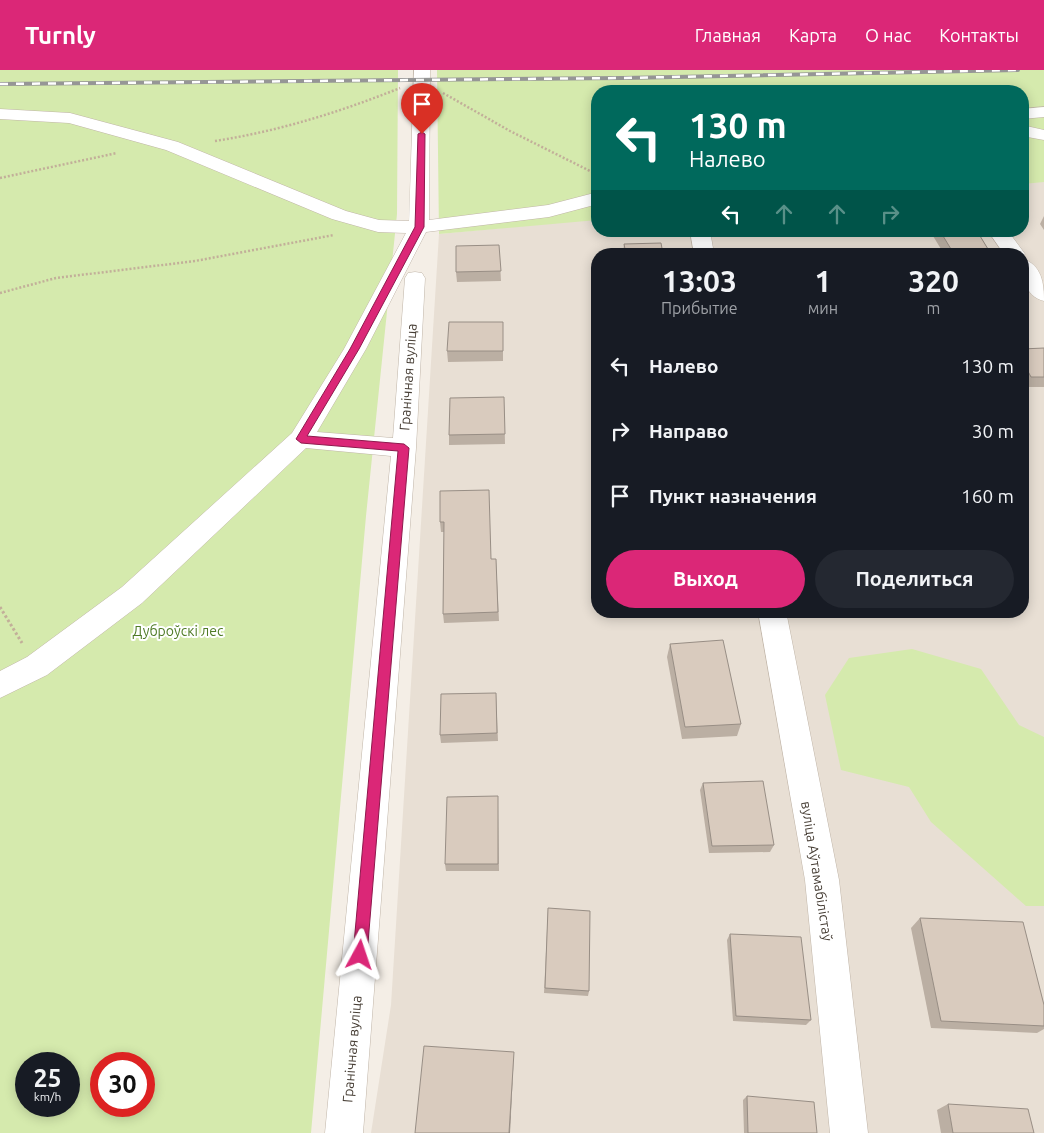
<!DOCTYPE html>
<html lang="ru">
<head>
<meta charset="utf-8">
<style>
	:root { --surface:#171b24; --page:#242831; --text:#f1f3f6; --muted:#9ea1a6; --accent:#db2777 }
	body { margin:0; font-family:Ubuntu,sans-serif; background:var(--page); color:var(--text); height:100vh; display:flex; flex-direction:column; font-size:19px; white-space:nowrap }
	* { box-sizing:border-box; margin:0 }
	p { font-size:16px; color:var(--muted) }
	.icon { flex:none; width:28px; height:28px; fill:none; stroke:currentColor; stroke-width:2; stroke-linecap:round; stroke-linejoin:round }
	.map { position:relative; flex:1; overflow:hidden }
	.sheet { position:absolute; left:591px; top:178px; width:438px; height:370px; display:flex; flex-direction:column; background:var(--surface); border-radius:20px; box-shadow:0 2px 12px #0003 }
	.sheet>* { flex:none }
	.guide { position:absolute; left:591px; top:15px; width:438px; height:152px; border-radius:20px; box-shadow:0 2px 12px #0003; background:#00695c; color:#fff; overflow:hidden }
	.speed { position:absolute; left:15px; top:982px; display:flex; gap:10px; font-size:25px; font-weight:700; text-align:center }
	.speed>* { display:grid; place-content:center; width:65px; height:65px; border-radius:50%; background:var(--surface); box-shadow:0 2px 12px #0003; line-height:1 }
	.speed small { font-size:12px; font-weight:400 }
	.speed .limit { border:8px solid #d22; background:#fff; color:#111 }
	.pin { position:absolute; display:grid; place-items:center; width:42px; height:42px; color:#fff; margin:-51px -21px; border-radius:50% 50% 50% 0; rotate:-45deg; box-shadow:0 0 5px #0007 }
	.pin .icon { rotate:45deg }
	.me { position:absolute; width:55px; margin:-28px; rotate:5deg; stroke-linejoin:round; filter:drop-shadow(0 0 4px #0008) }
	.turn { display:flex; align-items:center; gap:18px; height:105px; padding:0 15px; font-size:22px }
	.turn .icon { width:65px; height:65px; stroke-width:2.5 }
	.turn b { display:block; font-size:35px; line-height:42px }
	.lanes { display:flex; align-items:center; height:48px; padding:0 15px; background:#0003; justify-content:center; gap:25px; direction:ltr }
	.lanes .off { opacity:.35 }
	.eta { display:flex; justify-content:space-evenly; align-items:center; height:85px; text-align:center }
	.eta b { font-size:30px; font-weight:700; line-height:35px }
	.button { display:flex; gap:10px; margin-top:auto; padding:10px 15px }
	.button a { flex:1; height:58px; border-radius:30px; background:var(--accent); color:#fff; font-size:20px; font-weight:700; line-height:58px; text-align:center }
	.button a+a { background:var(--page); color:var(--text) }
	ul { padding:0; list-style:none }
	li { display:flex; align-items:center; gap:15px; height:65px; padding:0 15px }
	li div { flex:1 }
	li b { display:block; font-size:19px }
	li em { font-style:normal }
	header { display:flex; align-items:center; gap:30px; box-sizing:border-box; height:70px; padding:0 25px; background:var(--accent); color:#fff }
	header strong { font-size:24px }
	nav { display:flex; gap:28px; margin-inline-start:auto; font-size:18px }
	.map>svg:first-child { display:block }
	.residential { fill:#e8dfd4; fill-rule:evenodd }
	.green { fill:#d5eaad; fill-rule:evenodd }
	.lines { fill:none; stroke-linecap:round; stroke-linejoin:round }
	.minor-casing { stroke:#c0b5a8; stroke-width:1 }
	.path-far1 { stroke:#c2af99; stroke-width:2.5; stroke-dasharray:2 2; stroke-linecap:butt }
	.path { stroke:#c2af99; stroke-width:3; stroke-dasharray:2.5 2.5; stroke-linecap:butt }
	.minor { fill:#fff; fill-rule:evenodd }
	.rail-casing { stroke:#969696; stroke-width:4 }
	.rail { stroke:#fff; stroke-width:2.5; stroke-dasharray:8; stroke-linecap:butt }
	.wall { fill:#bbafa3 }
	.shaded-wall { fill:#988e85 }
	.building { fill:#d9cbbe; stroke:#988e85 }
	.route { fill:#db2777; stroke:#8e194d }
	.labels { text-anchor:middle; stroke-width:4; stroke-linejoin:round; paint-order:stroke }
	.street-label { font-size:14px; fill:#473e35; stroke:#fff }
	.park-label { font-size:14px; fill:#4f7b26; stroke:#fff }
</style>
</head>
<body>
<header>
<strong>Turnly</strong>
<nav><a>Главная</a><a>Карта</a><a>О нас</a><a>Контакты</a></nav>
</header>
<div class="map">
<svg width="1044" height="1063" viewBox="0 0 1044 1063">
	<rect width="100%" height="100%" fill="#f4eee6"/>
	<path class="residential" d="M1044 111V1063H371L391 935 439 164 597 149 598 161H1022L1023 113ZM598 184H1022V541H598Z"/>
	<g class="green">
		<path d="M0 0H398L397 144 366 446 311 1063H0ZM26 994H69V1036H26ZM101 994H144V1036H101Z"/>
		<polygon points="437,0 1044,0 1044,112 1023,114 1022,21 598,21 597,150 439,164"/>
		<polygon points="912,579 981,599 1019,655 1044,667 1044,836 1026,836 931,752 909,717 841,700 825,625 849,588"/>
	</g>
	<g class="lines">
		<g class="minor-casing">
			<g id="minor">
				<polygon points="414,0 430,0 429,150 548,135 598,122 598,134 549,147 426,162 366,279 317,362 393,368 405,208 408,203 415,202 422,203 425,208 416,378 363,1063 325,1063 391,386 306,378 142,533 47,605 0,628 0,601 27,587 122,517 292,363 344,279 406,163 378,162 332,149 166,80 69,53 0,49 0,39 70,43 178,72 346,141 379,150 409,151"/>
				<polygon points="1044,37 1044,47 1022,49 1022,39"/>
				<polygon points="1022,55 1044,60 1044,70 1022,66"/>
				<polygon points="690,161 710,161 714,184 694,184"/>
				<polygon points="988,161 1008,161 1025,184 1022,188 1022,184 1004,184"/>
				<path d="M1022 189C1042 194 1044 214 1044 231 1024 226 1022 206 1022 189Z"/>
				<polygon points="758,541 786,541 839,810 868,1063 830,1063 805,810"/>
			</g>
		</g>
		<g class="path-far1">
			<polyline points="443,23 510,61 598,105"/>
			<path d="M215 71C279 61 340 42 400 18"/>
			<polyline points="0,108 117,83"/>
			<polyline points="0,223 56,208 195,191 334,165"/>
		</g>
		<polyline class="path" points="0,537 22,573"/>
		<use href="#minor" class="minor"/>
		<g class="rail-casing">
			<polyline id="rail" points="0,14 623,8 1018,0"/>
		</g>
		<use href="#rail" class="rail"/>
	</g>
	<g class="wall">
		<polygon points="1044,146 1044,160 1040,154"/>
		<polygon points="930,161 977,161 991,184 944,184"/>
		<polygon points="624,174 663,184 623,184"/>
		<polygon points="499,175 501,211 457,212 456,202"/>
		<polygon points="503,252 503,291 448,292 447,281"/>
		<polygon points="1044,278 1044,317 1026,317 1022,311 1022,279"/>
		<polygon points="504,327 505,374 449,375 449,365"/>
		<polygon points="440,421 491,489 496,489 499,551 444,553 443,544 444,462 441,462 440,452"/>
		<polygon points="661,541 702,541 661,542"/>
		<polygon points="670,574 741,654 737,666 682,669 667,587"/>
		<polygon points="496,623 498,671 441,673 440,665"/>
		<polygon points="703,713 774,775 770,782 709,783 700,720"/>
		<polygon points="498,734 499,801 446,801 445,794"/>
		<polygon points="548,838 589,921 588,926 544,923"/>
		<polygon points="920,848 1044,935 1044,959 1037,963 931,958 911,858"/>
		<polygon points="730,864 811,950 806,955 733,951 727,870"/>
		<polygon points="747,1026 817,1063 744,1063 743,1030"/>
		<polygon points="948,1034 1034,1063 941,1063 937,1040"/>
	</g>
	<polygon class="shaded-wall" points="514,982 510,1063 509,1063"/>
	<g class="building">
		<polygon points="940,161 977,161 991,184 954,184"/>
		<polygon points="661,173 663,184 626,184 624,174"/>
		<polygon points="499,175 501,201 456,202 456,176"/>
		<polygon points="449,252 503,252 503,281 447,281"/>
		<polygon points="1044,278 1044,307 1031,307 1022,290 1022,279"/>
		<polygon points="504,327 505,364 449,365 450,328"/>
		<polygon points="489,420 491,489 496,489 498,542 443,544 444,452 440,452 440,421"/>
		<polygon points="723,570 741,654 685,657 670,574"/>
		<polygon points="496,623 497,663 440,665 441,624"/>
		<polygon points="763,711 774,775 712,776 703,713"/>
		<polygon points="498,726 498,794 445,794 447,727"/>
		<polygon points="548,838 590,841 589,921 545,918"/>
		<polygon points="920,848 1023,852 1044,935 1044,956 941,951"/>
		<polygon points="730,864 801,867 811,950 736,946"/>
		<polygon points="424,976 514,982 509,1063 415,1063"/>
		<polygon points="747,1026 814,1032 817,1063 748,1063"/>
		<polygon points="948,1034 1028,1039 1034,1063 953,1063"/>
	</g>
	<polygon class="route" points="422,62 425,64 424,157 359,279 307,366 404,374 409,378 367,885 365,890 360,892 355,890 353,885 398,381 301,373 296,369 350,279 415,157 418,64"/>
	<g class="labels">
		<g class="street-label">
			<text transform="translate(408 307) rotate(-86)" y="5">Гранічная вуліца</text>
			<text transform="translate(817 801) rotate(81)" y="5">вуліца Аўтамабілістаў</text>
			<text transform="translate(352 979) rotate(-85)" y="5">Гранічная вуліца</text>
		</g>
		<g class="park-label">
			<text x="178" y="566">Дуброўскі лес</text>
		</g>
	</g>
</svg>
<div class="speed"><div>25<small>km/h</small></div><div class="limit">30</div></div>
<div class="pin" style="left:422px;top:64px;background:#d93025"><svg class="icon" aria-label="arrive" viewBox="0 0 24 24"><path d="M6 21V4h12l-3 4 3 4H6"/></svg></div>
<svg class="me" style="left:360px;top:885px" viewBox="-20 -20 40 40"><path d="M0-17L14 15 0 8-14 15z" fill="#db2777" stroke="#fff" stroke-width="4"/></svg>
<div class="guide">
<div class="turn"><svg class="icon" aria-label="left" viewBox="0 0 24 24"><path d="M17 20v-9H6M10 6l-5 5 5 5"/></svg><div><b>130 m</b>Налево</div></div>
<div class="lanes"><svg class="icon" aria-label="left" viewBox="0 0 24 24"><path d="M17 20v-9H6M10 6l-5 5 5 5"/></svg><svg class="icon off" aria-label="ahead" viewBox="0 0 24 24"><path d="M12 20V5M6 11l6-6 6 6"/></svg><svg class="icon off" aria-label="ahead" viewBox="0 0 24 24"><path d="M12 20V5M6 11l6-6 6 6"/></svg><svg class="icon off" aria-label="right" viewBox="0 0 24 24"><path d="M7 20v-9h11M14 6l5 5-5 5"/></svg></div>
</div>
<section class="sheet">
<div class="eta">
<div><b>13:03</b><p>Прибытие</p></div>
<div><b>1</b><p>мин</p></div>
<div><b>320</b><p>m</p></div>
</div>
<ul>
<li><svg class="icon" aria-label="left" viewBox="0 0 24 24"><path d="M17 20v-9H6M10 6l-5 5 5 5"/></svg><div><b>Налево</b></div><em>130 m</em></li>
<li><svg class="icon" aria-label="right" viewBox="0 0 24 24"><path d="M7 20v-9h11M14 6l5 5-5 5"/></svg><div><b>Направо</b></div><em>30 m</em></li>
<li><svg class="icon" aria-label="arrive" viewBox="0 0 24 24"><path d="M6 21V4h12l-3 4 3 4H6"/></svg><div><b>Пункт назначения</b></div><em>160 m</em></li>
</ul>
<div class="button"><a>Выход</a><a>Поделиться</a></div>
</section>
</div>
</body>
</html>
